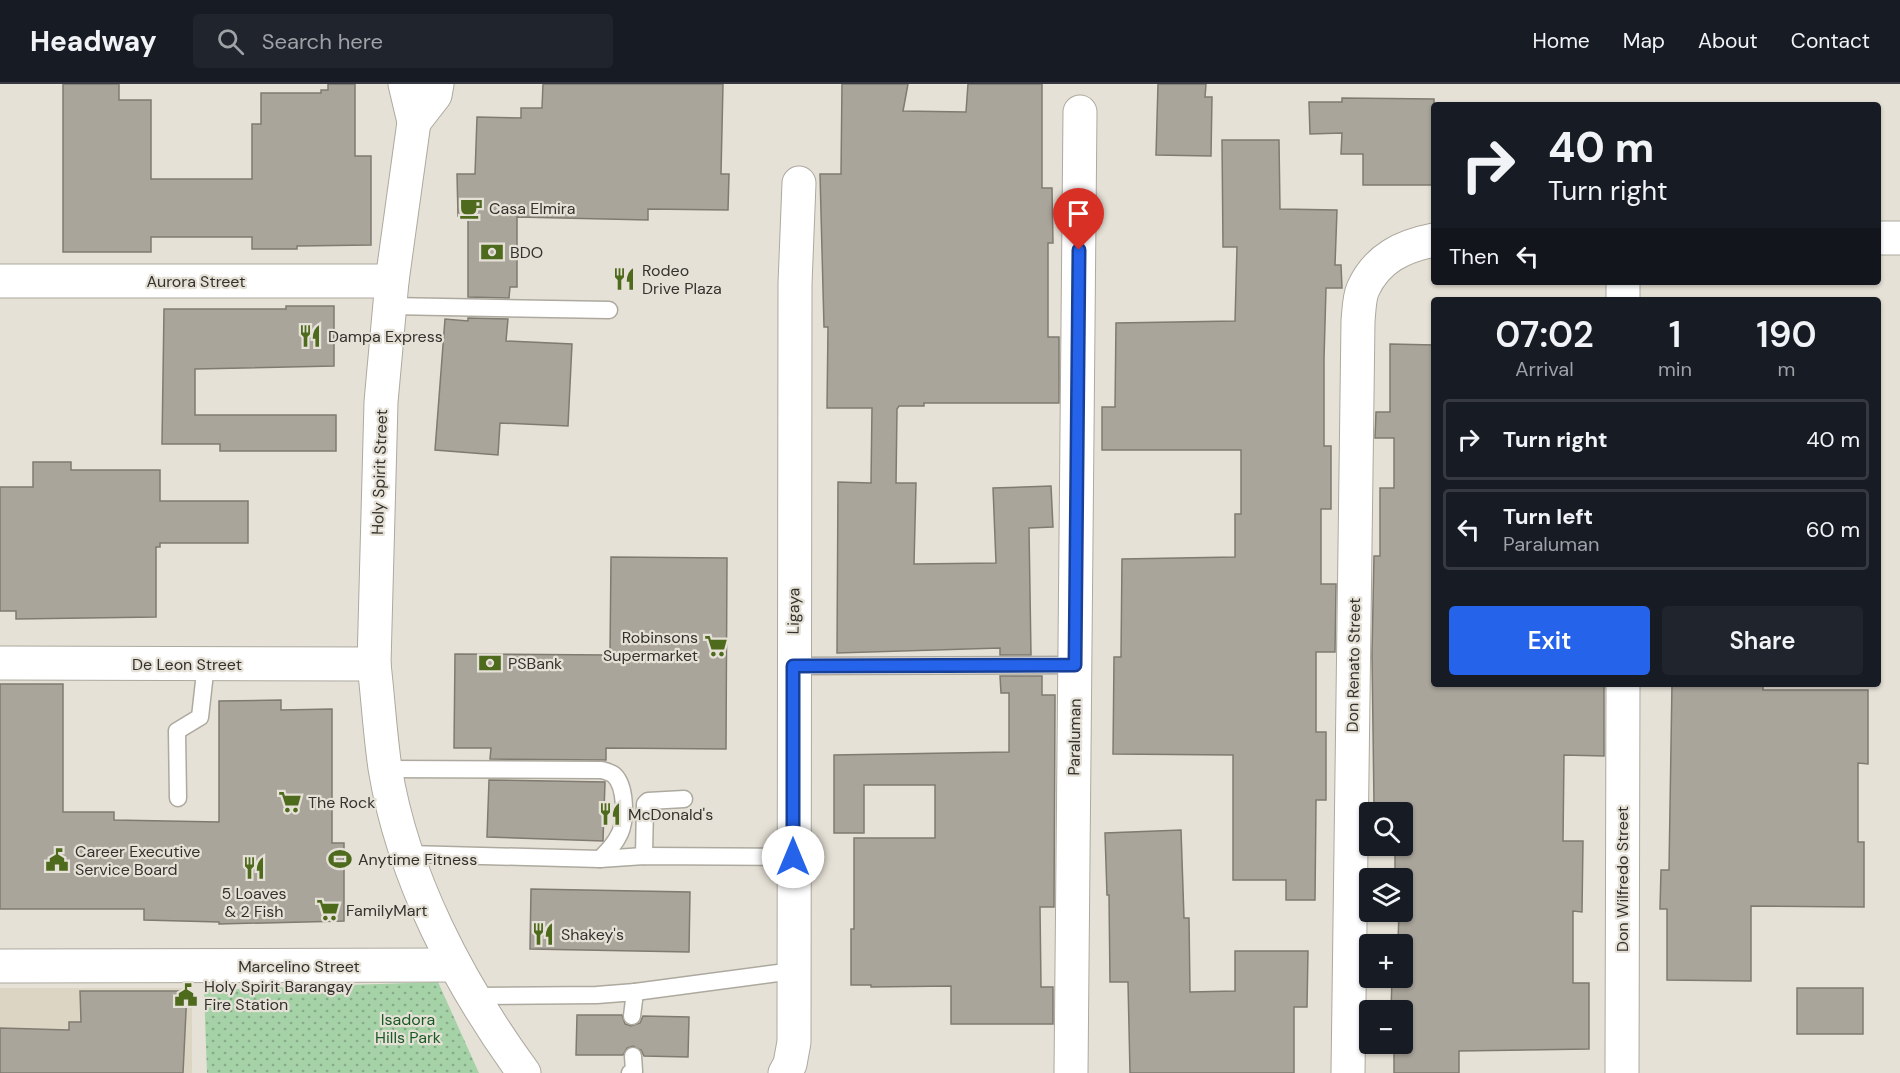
<!DOCTYPE html>
<html lang="en">
<head>
<meta charset="utf-8">
<style>
	:root { --surface:#171b24; --page:#20242c; --text:#f1f3f6; --muted:#9ea1a6; --line:#363941; --accent:#2563eb }
	body { margin:0; font-family:"DM Sans",sans-serif; background:var(--page); color:var(--text); height:100vh; display:flex; flex-direction:column; font-size:22px; white-space:nowrap }
	* { box-sizing:border-box; margin:0 }
	p { font-size:20px; color:var(--muted) }
	.icon { flex:none; width:33px; height:33px; fill:none; stroke:currentColor; stroke-width:2; stroke-linecap:round; stroke-linejoin:round }
	.map { position:relative; flex:1; overflow:hidden }
	.sheet { position:absolute; left:1431px; top:213px; width:450px; height:390px; display:flex; flex-direction:column; background:var(--surface); border-radius:6px; box-shadow:0 2px 4px #0004 }
	.sheet>* { flex:none }
	.top-card { position:absolute; left:1431px; top:18px; width:450px; height:183px; border-radius:6px; box-shadow:0 2px 4px #0004; background:#171b24; color:var(--text); overflow:hidden }
	.buttons { position:absolute; left:1359px; top:718px; display:grid; gap:12px }
	.buttons a { display:grid; place-items:center; width:54px; height:54px; border-radius:6px; background:var(--surface); box-shadow:0 2px 4px #0004; font-size:30px }
	.pin { position:absolute; display:grid; place-items:center; width:51px; height:51px; color:#fff; margin:-62px -26px; border-radius:50% 50% 50% 0; rotate:-45deg; box-shadow:0 0 6px #0007 }
	.pin .icon { rotate:45deg }
	.me { position:absolute; width:66px; margin:-33px; rotate:0deg; stroke-linejoin:round; filter:drop-shadow(0 0 4px #0008) }
	.turn { display:flex; align-items:center; gap:21px; height:126px; padding:0 18px; font-size:27px }
	.turn .icon { width:78px; height:78px; stroke-width:2.5 }
	.turn b { display:block; font-size:42px; line-height:51px }
	.then { display:flex; align-items:center; height:57px; padding:0 18px; background:#0003; gap:12px; font-size:22px }
	.eta { display:flex; justify-content:space-evenly; align-items:center; height:102px; text-align:center }
	.eta b { font-size:36px; font-weight:600; line-height:42px }
	.cta { display:flex; gap:12px; margin-top:auto; padding:12px 18px }
	.cta a { flex:1; height:69px; border-radius:6px; background:var(--accent); color:#fff; font-size:24px; font-weight:600; line-height:69px; text-align:center }
	.cta a+a { background:var(--page); color:var(--text) }
	ul { padding:0; list-style:none }
	li { display:flex; align-items:center; gap:18px; height:81px; margin:0 12px 9px; padding:0 6px; border:3px solid var(--line); border-radius:6px }
	li div { flex:1 }
	li b { display:block; font-size:22px }
	li em { font-style:normal }
	header { display:flex; align-items:center; gap:36px; box-sizing:border-box; height:84px; padding:0 30px; background:var(--surface); border-bottom:2px solid var(--line) }
	header strong { font-size:28px }
	nav { display:flex; gap:33px; margin-inline-start:auto; font-size:21px }
	.search { width:420px; height:54px; background:var(--page); display:flex; align-items:center; gap:15px; box-sizing:border-box; padding:0 21px; border-radius:6px; color:var(--muted); font-size:22px }
	.map>svg:first-child { display:block }
	.built { fill:#dcd5c3 }
	.green { fill:url(#green-dots) }
	.building { fill:#aaa59b; stroke:#7f7b71; stroke-width:1.5 }
	.lines { fill:none; stroke-linecap:round; stroke-linejoin:round }
	.lane-casing { stroke:#ada99f; stroke-width:19 }
	.street-casing { stroke:#ada99f; stroke-width:35 }
	.secondary-casing { stroke:#ada99f; stroke-width:35 }
	.lane { stroke:#fff; stroke-width:16 }
	.street { stroke:#fff; stroke-width:33 }
	.secondary { stroke:#fff; stroke-width:33 }
	.route-casing { stroke:#184099; stroke-width:15 }
	.route { stroke:#2563eb; stroke-width:10 }
	.labels { text-anchor:middle; stroke-width:4.5; stroke-linejoin:round; paint-order:stroke }
	.poi-label { font-size:16px; fill:#34322e; stroke:#e6e1d6; text-anchor:start }
	.street-label { font-size:16px; fill:#34322e; stroke:#e6e1d6 }
	.park-label { font-size:16px; fill:#185a23; stroke:#e6e1d6 }
</style>
</head>
<body>
<header>
<strong>Headway</strong>
<div class="search"><svg class="icon" aria-label="search" viewBox="0 0 24 24"><circle cx="10" cy="10" r="6"/><path d="M15 15l6 6"/></svg>Search here</div>
<nav><a>Home</a><a>Map</a><a>About</a><a>Contact</a></nav>
</header>
<div class="map">
<svg width="1900" height="989" viewBox="0 0 1900 989">
	<defs>
		<pattern id="green-dots" width="8" height="8" patternUnits="userSpaceOnUse" patternTransform="scale(1.5)"><rect width="8" height="8" fill="#a5d2a7"/><path d="M2 2h.1M6 6h.1" fill="none" stroke="#87ab88" stroke-width="1.8" stroke-linecap="round"/></pattern>
	</defs>
	<rect width="100%" height="100%" fill="#e6e1d6"/>
	<rect class="built" x="0" y="904" width="192" height="85"/>
	<polygon class="green" points="438,898 479,989 207,989 204,906"/>
	<g class="building">
		<polygon points="63,0 119,0 119,16 151,16 151,95 252,95 252,40 261,40 261,9 321,9 321,6 328,6 328,0 355,0 355,72 371,72 371,161 297,162 297,165 252,165 252,153 151,153 151,168 63,168"/>
		<polygon points="543,0 723,0 721,90 729,90 728,126 648,125 648,136 517,133 517,203 510,203 509,214 468,213 468,132 458,132 457,90 475,90 477,33 521,34 521,24 542,24"/>
		<polygon points="842,0 908,0 903,27 966,28 968,0 1042,0 1042,104 1052,104 1053,159 1048,159 1048,253 1059,253 1059,319 924,319 924,322 899,322 897,325 896,399 916,399 914,480 996,479 993,404 1051,402 1053,443 1029,444 1031,571 1000,571 1000,564 837,569 838,398 871,399 872,324 827,324 828,243 824,243 820,90 841,90"/>
		<polygon points="1158,0 1206,0 1205,13 1212,13 1211,72 1156,71"/>
		<polygon points="1342,14 1434,15 1434,101 1363,101 1363,70 1341,70 1342,49 1310,50 1309,18 1342,18"/>
		<polygon points="1222,56 1279,56 1280,125 1337,126 1335,181 1341,181 1342,204 1326,204 1324,275 1324,362 1331,362 1331,425 1321,425 1321,500 1336,500 1335,568 1316,568 1316,648 1326,648 1326,716 1316,716 1315,816 1286,816 1286,796 1233,796 1233,671 1113,670 1114,573 1121,573 1122,475 1235,473 1235,430 1241,430 1241,366 1102,366 1102,323 1115,323 1116,239 1235,237 1237,163 1223,163"/>
		<polygon points="286,222 334,222 334,282 195,285 195,331 336,331 336,367 220,367 220,360 162,360 164,225 286,225"/>
		<polygon points="468,234 508,235 506,257 572,260 568,342 500,339 498,371 435,366 445,235 468,237"/>
		<polygon points="1390,260 1434,261 1434,600 1604,600 1604,672 1564,671 1563,757 1583,757 1582,828 1573,827 1573,899 1589,899 1589,965 1459,967 1459,989 1394,989 1394,966 1390,966 1390,960 1402,960 1402,927 1391,927 1392,894 1402,894 1402,861 1392,861 1392,857 1398,857 1399,828 1402,828 1402,795 1395,795 1395,762 1402,762 1402,729 1395,729 1396,721 1374,720 1372,569 1374,472 1380,472 1380,404 1394,404 1394,354 1375,354 1376,328 1390,328"/>
		<polygon points="33,378 71,378 71,386 160,386 160,417 248,417 248,459 160,459 160,463 156,463 156,533 16,535 16,527 0,527 0,403 33,403"/>
		<polygon points="611,473 727,474 726,665 606,664 606,676 490,675 491,664 454,664 455,570 610,571"/>
		<polygon points="1000,592 1042,592 1042,611 1055,611 1054,823 1040,823 1041,903 1053,903 1053,940 951,940 951,902 871,903 871,901 851,901 851,845 854,845 854,754 935,754 935,701 864,701 864,749 834,749 834,671 1009,668 1009,609 1001,609"/>
		<polygon points="0,600 63,600 63,728 114,728 114,736 219,738 219,617 281,616 281,626 332,625 332,759 344,759 344,837 219,840 219,838 144,836 144,825 0,825"/>
		<polygon points="1672,600 1763,600 1763,606 1868,606 1868,680 1858,679 1858,758 1864,758 1864,823 1751,822 1751,897 1667,896 1667,825 1660,825 1661,786 1669,786"/>
		<polygon points="489,696 605,698 603,757 487,753"/>
		<polygon points="1181,746 1184,834 1189,834 1190,908 1235,907 1235,867 1308,867 1307,923 1294,923 1294,989 1130,989 1128,898 1110,898 1109,811 1107,811 1105,749"/>
		<polygon points="531,805 690,808 689,868 530,865"/>
		<rect x="1797" y="904" width="66" height="46"/>
		<polygon points="80,907 187,907 183,989 0,989 0,944 69,946 69,938 81,938"/>
		<polygon points="577,931 622,931 625,940 631,942 640,939 643,932 689,933 688,973 644,972 641,966 633,962 627,964 623,971 576,971"/>
	</g>
	<g class="lines">
		<g class="lane-casing">
			<g id="lane">
				<polyline points="390,222 609,226"/>
				<polyline points="793,582 1075,581"/>
				<path d="M385 685 601 686C605 687 610 688 614 691 626 702 626 735 620 749 615 760 608 767 600 775"/>
				<polyline points="178,714 177,647 200,633 206,580"/>
				<polyline points="408,770 600,775 644,772 793,773"/>
				<polyline points="644,772 645,720 648,717 684,715"/>
				<polyline points="635,908 793,887"/>
				<polyline points="472,912 597,911 635,908 632,932"/>
				<polyline points="630,989 634,987 633,972"/>
			</g>
		</g>
		<g class="street-casing">
			<g id="street">
				<polyline points="414,38 435,11 437,0"/>
				<polyline points="1878,154 1900,154"/>
				<polyline points="0,197 392,197"/>
				<polyline points="1623,216 1623,198"/>
				<polyline points="374,580 381,318 392,197 414,38 405,0"/>
				<polyline points="0,882 454,881"/>
				<polyline points="785,989 790,980 794,958 795,200 799,99"/>
				<polyline points="1071,989 1080,28"/>
				<path d="M1348 989 1358 237C1359 227 1359 214 1363 205 1377 174 1403 162 1434 156"/>
				<polyline points="1622,989 1623,600"/>
			</g>
		</g>
		<g class="secondary-casing">
			<path id="secondary" d="M0 579 374 580C378 614 380 650 385 684 403 794 459 900 524 989"/>
		</g>
		<use href="#lane" class="lane"/>
		<use href="#street" class="street"/>
		<use href="#secondary" class="secondary"/>
	</g>
	<g class="lines">
		<g class="route-casing">
			<polyline id="route" points="793,773 793,582 1075,581 1079,166"/>
		</g>
		<use href="#route" class="route"/>
	</g>
	<defs>
		<g id="cafe-bare" transform="scale(1.8)"><path d="M-5.5-4.5H6V0H3Q3 3.5 0 3.5H-2.5Q-5.5 3.5-5.5 0ZM3-3.2v2h1.7v-2ZM-6 4.5H4V6H-6Z" fill="#4e6a1d" stroke="#e6e1d6" stroke-width="2.5" paint-order="stroke"/></g>
		<g id="bank-bare" transform="scale(1.8)"><path d="M-6-4H6V4H-6ZM0-2.3a2.3 2.3 0 1 0 0 4.6a2.3 2.3 0 1 0 0-4.6Z" fill="#4e6a1d" stroke="#e6e1d6" stroke-width="2.5" paint-order="stroke"/></g>
		<g id="restaurant-bare" transform="scale(1.8)"><path d="M-5-6h1v4h1v-4h1v4h1v-4h1v5L-1.5 .5V6h-2V.5L-5-1ZM5-6V6H3V1.5H1.5Q1.5-4 5-6Z" fill="#4e6a1d" stroke="#e6e1d6" stroke-width="2.5" paint-order="stroke"/></g>
		<g id="supermarket-bare" transform="scale(1.8)"><path d="M-6-5.5h2.5l.6 2H6L4.5 2H-2.5L-4.4-4H-6ZM-1.5 3.2a1.3 1.3 0 1 0 .1 0ZM3 3.2a1.3 1.3 0 1 0 .1 0Z" fill="#4e6a1d" stroke="#e6e1d6" stroke-width="2.5" paint-order="stroke"/></g>
		<g id="stadium-bare" transform="scale(1.8)"><path d="M0-5a6.5 5 0 1 0 0 10a6.5 5 0 1 0 0-10ZM-3.5-1.8h7v3.6h-7Z" fill="#4e6a1d" stroke="#e6e1d6" stroke-width="2.5" paint-order="stroke"/></g>
		<g id="civic-bare" transform="scale(1.8)"><path d="M-.6-6.5H3V-4.5H.6V-3L4-1V1h2V6H-6V1h2V-1L-.6-3ZM-1.2 2.5V6h2.4V2.5Z" fill="#4e6a1d" stroke="#e6e1d6" stroke-width="2.5" paint-order="stroke"/></g>
	</defs>
	<g fill-rule="evenodd">
		<use href="#cafe-bare" x="471" y="124"/>
		<use href="#bank-bare" x="492" y="168"/>
		<use href="#restaurant-bare" x="624" y="195"/>
		<use href="#restaurant-bare" x="310" y="252"/>
		<use href="#supermarket-bare" x="716" y="562"/>
		<use href="#bank-bare" x="490" y="579"/>
		<use href="#supermarket-bare" x="290" y="718"/>
		<use href="#restaurant-bare" x="610" y="730"/>
		<use href="#stadium-bare" x="340" y="775"/>
		<use href="#civic-bare" x="57" y="776"/>
		<use href="#restaurant-bare" x="254" y="784"/>
		<use href="#supermarket-bare" x="328" y="826"/>
		<use href="#restaurant-bare" x="543" y="850"/>
		<use href="#civic-bare" x="186" y="911"/>
	</g>
	<g class="labels">
		<g class="poi-label">
			<text x="489" y="130">Casa Elmira</text>
			<text x="510" y="174">BDO</text>
			<text x="642" y="192">Rodeo<tspan x="642" dy="18">Drive Plaza</tspan></text>
			<text x="328" y="258">Dampa Express</text>
			<text x="698" y="559" text-anchor="end">Robinsons<tspan x="698" dy="18">Supermarket</tspan></text>
			<text x="508" y="585">PSBank</text>
			<text x="308" y="724">The Rock</text>
			<text x="628" y="736">McDonald's</text>
			<text x="75" y="773">Career Executive<tspan x="75" dy="18">Service Board</tspan></text>
			<text x="358" y="781">Anytime Fitness</text>
			<text x="254" y="815" text-anchor="middle">5 Loaves<tspan x="254" dy="18">&amp; 2 Fish</tspan></text>
			<text x="346" y="832">FamilyMart</text>
			<text x="561" y="856">Shakey's</text>
			<text x="204" y="908">Holy Spirit Barangay<tspan x="204" dy="18">Fire Station</tspan></text>
		</g>
		<g class="street-label">
			<text x="196" y="203">Aurora Street</text>
			<text transform="translate(379 388) rotate(-88)" y="6">Holy Spirit Street</text>
			<text transform="translate(793 527) rotate(-89)" y="6">Ligaya</text>
			<text x="187" y="586">De Leon Street</text>
			<text transform="translate(1353 581) rotate(-89)" y="6">Don Renato Street</text>
			<text transform="translate(1074 653) rotate(-89)" y="6">Paraluman</text>
			<text transform="translate(1622 795) rotate(-90)" y="6">Don Wilfredo Street</text>
			<text x="299" y="888">Marcelino Street</text>
		</g>
		<g class="park-label">
			<text x="408" y="941">Isadora<tspan x="408" dy="18">Hills Park</tspan></text>
		</g>
	</g>
</svg>
<div class="buttons">
<a><svg class="icon" aria-label="search" viewBox="0 0 24 24"><circle cx="10" cy="10" r="6"/><path d="M15 15l6 6"/></svg></a>
<a><svg class="icon" aria-label="layers" viewBox="0 0 24 24"><path d="M12 4l9 5-9 5-9-5zM3 14l9 5 9-5"/></svg></a>
<a>+</a>
<a>−</a>
</div>
<div class="pin" style="left:1079px;top:166px;background:#d93025"><svg class="icon" aria-label="arrive" viewBox="0 0 24 24"><path d="M6 21V4h12l-3 4 3 4H6"/></svg></div>
<svg class="me" style="left:793px;top:773px" viewBox="-20 -20 40 40"><circle r="19" fill="#fff"/><path d="M0-13L10 11 0 6-10 11z" fill="#2563eb"/></svg>
<div class="top-card">
<div class="turn"><svg class="icon" aria-label="right" viewBox="0 0 24 24"><path d="M7 20v-9h11M14 6l5 5-5 5"/></svg><div><b>40 m</b>Turn right</div></div>
<div class="then">Then<svg class="icon" aria-label="left" viewBox="0 0 24 24"><path d="M17 20v-9H6M10 6l-5 5 5 5"/></svg></div>
</div>
<section class="sheet">
<div class="eta">
<div><b>07:02</b><p>Arrival</p></div>
<div><b>1</b><p>min</p></div>
<div><b>190</b><p>m</p></div>
</div>
<ul>
<li><svg class="icon" aria-label="right" viewBox="0 0 24 24"><path d="M7 20v-9h11M14 6l5 5-5 5"/></svg><div><b>Turn right</b></div><em>40 m</em></li>
<li><svg class="icon" aria-label="left" viewBox="0 0 24 24"><path d="M17 20v-9H6M10 6l-5 5 5 5"/></svg><div><b>Turn left</b><p>Paraluman</p></div><em>60 m</em></li>
</ul>
<div class="cta"><a>Exit</a><a>Share</a></div>
</section>
</div>
</body>
</html>
